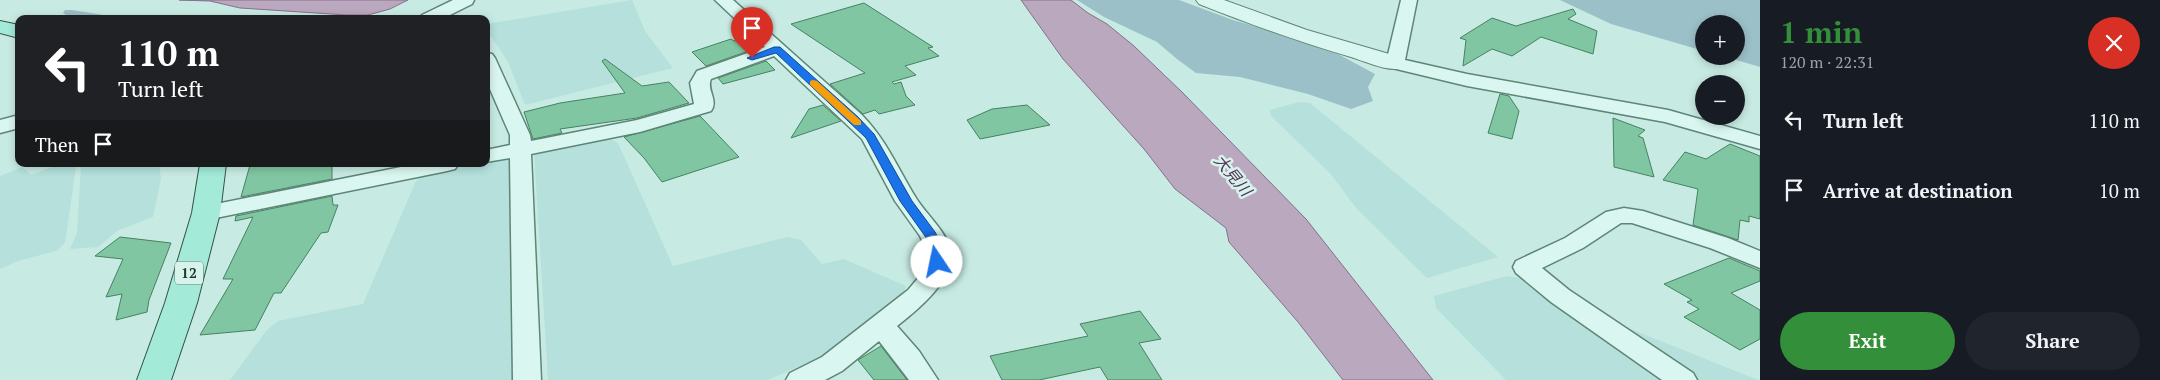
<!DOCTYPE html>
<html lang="en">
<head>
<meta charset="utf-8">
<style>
	:root { --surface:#171b24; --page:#20242c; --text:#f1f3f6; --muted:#9ea1a6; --accent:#338f39 }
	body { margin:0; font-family:"PT Serif","Noto Sans JP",serif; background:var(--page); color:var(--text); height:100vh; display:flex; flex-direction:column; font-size:19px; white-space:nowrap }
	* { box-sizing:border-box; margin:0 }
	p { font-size:16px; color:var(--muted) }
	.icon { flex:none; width:28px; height:28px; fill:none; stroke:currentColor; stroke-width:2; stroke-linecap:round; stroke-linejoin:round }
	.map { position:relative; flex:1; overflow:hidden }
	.sheet { display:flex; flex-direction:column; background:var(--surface); width:400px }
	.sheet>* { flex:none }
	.guide { position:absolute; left:15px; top:15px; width:475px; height:152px; border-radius:10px; box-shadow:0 2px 8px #0003; background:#202124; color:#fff; overflow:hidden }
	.fabs { position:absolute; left:1695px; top:15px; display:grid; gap:10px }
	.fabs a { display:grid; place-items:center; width:50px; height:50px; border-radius:50%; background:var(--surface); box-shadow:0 2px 8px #0003; font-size:25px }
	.pin { position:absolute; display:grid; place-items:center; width:42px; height:42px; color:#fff; margin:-51px -21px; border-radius:50% 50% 50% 0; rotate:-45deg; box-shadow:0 0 5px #0007 }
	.pin .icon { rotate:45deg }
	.me { position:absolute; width:55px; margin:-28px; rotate:349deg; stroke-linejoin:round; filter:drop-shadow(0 0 4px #0008) }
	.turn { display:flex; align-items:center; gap:18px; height:105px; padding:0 20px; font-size:22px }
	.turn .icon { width:65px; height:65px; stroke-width:2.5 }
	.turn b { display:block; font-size:35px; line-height:42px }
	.then { display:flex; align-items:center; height:48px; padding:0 20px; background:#0003; gap:10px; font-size:19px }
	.round { display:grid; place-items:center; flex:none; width:52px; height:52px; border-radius:26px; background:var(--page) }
	.summary { display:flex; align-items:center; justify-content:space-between; height:85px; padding:0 20px }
	h1 { font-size:30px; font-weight:700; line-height:38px; color:var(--accent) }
	.button { display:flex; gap:10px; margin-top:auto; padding:10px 20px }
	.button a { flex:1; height:58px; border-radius:30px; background:var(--accent); color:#fff; font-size:20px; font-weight:700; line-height:58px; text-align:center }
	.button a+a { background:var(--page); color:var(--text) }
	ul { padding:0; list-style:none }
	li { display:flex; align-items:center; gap:15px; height:70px; padding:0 20px }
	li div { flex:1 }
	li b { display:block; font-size:19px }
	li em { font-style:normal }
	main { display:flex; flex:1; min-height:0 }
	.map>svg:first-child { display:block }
	.farmland { fill:#b5e0dc }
	.green { fill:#9cc0c8 }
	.water { fill:#baa8bf; stroke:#876f8d }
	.building { fill:#81c6a2; stroke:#468262 }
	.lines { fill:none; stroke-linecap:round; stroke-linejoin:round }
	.minor-casing { stroke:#5e8575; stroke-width:3 }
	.tertiary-casing { stroke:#5e8575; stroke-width:2 }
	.primary-casing { stroke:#325344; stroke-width:2 }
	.minor { fill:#daf6f0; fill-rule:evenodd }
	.tertiary { fill:#daf6f0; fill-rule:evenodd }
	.primary { fill:#a3ead9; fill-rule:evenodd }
	.route { fill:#1a73e8; stroke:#114b97 }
	.slow { fill:#f59e0b }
	.labels { text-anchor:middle; stroke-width:5; stroke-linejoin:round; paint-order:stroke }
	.shield { fill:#d6f3ec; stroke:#576f66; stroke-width:1 }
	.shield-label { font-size:14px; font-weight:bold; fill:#20372d }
	.water-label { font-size:16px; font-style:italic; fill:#553155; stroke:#d6f3ec }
</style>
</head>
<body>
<main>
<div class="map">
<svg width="1760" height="380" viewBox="0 0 1760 380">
	<rect width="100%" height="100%" fill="#c7ebe3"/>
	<g class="farmland">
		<polygon points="632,0 645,31 673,68 525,105 508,62 486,29 486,24"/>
		<polygon points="1299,102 1310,103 1498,257 1427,278 1356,208 1330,173 1271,116 1270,110"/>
		<polygon points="608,137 618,143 673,266 787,237 801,240 822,264 844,259 906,286 904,291 822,356 768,380 548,380 534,151"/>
		<polygon points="505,157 511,158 512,380 230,380 267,330 278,321 363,304 416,181 425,172 470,164 486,164 486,161"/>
		<polygon points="60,164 70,164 76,167 65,243 56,251 18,261 0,269 0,176 22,167 31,175"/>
		<polygon points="81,164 159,164 161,179 153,217 117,231 98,247 70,249 77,233"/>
		<polygon points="1507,276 1520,278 1668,380 1506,380 1436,308 1434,296"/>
		<polygon points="1626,327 1758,380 1697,380 1620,329"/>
	</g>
	<g class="green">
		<polygon points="1077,0 1179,0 1233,20 1293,37 1338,54 1375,74 1368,87 1373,101 1351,109 1308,94 1240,77 1196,73 1177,59 1157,42 1104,17"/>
		<polygon points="1560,0 1760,0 1760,67 1723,56 1736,56 1736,24 1704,24 1704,51 1611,24"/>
		<polygon points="65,10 72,10 129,19 72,19 63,13"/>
	</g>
	<g class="water">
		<polygon points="179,0 408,0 390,9 368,15 346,15 240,8 210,1"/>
		<polygon points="1021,0 1071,0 1088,13 1107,24 1134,46 1183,93 1306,219 1433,380 1343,380 1298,322 1229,242 1226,228 1175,189 1144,149 1063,59"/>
	</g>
	<g class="building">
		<polygon points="864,3 933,47 928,48 939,56 905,66 916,75 892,82 894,84 901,82 906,96 915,105 879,114 875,110 863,114 830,84 865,73 791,24"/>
		<polygon points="1573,9 1576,14 1568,19 1597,31 1593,54 1541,37 1512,56 1492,49 1463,66 1466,40 1460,38 1492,18 1516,26"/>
		<polygon points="731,39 734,41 743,39 754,49 706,66 692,52"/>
		<polygon points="605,59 642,86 669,82 689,103 637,118 560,129 562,133 533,139 524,112 560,103 625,93 602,61"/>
		<polygon points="766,61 775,70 723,84 718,78"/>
		<polygon points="1500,94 1509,96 1519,111 1512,139 1488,133"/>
		<polygon points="823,105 841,121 791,138 809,109"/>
		<polygon points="1027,105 1050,125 980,139 967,120 992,109"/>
		<polygon points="700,116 739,157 662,182 644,158 624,137"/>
		<polygon points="1613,118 1645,130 1638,136 1643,138 1654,177 1614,167"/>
		<polygon points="1730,144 1760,156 1760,219 1749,216 1749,222 1740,220 1738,240 1693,225 1698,189 1663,180 1685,152 1706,159"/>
		<polygon points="260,164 332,164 332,179 241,197 250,165"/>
		<polygon points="332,196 333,205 338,205 328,232 321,233 281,293 274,293 255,330 200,335 233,279 223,279 253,217 235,221 236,216"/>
		<polygon points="120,237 171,243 149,300 147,312 116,320 122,294 106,297 123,259 95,256"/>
		<polygon points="1729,258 1760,271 1760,281 1731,293 1760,310 1760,339 1740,350 1684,317 1699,309 1687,302 1692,300 1664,284"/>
		<polygon points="1140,311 1161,339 1139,343 1162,380 1108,380 1100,367 1039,380 1002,380 990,356 1088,336 1080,324"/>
		<polygon points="881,346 907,380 874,380 858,360"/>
	</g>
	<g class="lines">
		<g class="minor-casing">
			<g id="minor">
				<polygon points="453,0 474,0 472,4 442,19 420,19 422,15"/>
				<path d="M715 0H733L862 115C887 141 897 167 916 198 926 214 944 229 950 248 958 278 916 311 897 326L919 351 938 380H909L879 341 842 371 825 380H786L790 373 822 357 908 290 919 277 925 262 926 249 920 236 895 201 862 139 774 56 711 79C706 90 719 100 711 111L640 132 531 154 541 380H513L510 158 486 162V150L510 145V135L486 80V53L492 54 495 58 530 135 531 141 637 120 694 104 690 83 697 71 765 47Z"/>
				<polygon points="1401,0 1417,0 1405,60 1467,74 1668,110 1760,136 1760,149 1665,122 1467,86 1388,67 1386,63"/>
				<polygon points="19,115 19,128 0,133 0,120"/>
				<polygon points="416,164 458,164 455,169 447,171 206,220 198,218 194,213 198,208 206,206"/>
				<polygon points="1624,208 1643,211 1728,238 1760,251 1760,268 1710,248 1632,223 1621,223 1583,248 1542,268 1569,290 1693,373 1697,380 1662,380 1551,302 1516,273 1513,267 1516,261 1565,238 1606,212"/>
			</g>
		</g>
		<g class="tertiary-casing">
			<path id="tertiary" d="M1196 0H1224L1307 30 1403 58 1406 63 1403 68C1387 72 1367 62 1351 57 1300 42 1249 24 1199 4Z"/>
		</g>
		<g class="primary-casing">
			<g id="primary">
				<polygon points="0,21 19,25 19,38 0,33"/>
				<polygon points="200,164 226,164 220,213 197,303 171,380 137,380 165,303 192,213"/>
			</g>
		</g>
		<use href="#minor" class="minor"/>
		<use href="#tertiary" class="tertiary"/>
		<use href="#primary" class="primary"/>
	</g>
	<polygon class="route" points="774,47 780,47 858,117 874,134 912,201 935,232 944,249 942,265 937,266 931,262 932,249 925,236 900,201 866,138 776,53 752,60 747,58"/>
	<polygon class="slow" points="813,80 817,81 861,121 861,125 854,125 810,85 810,81"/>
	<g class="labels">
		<rect class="shield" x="175" y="261.5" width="28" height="23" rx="4"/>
		<g class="shield-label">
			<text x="189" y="278">12</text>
		</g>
		<g class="water-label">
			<text transform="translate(1233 175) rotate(50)" y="6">大見川</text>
		</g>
	</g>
</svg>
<div class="fabs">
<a>+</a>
<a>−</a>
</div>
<div class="pin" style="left:752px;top:58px;background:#d93025"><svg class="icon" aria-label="arrive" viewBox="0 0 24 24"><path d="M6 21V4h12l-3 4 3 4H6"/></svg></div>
<svg class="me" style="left:937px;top:262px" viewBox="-20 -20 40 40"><circle r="19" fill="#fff"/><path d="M0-13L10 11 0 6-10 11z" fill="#1a73e8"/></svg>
<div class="guide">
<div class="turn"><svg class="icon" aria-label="left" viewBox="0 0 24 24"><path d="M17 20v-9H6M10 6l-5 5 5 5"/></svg><div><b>110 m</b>Turn left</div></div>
<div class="then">Then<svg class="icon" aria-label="arrive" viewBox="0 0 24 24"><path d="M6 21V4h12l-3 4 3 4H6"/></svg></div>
</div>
</div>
<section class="sheet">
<div class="summary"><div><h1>1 min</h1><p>120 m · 22:31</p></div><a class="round" style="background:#d93025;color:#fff"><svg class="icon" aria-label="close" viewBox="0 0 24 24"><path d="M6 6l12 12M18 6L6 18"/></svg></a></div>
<ul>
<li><svg class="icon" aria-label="left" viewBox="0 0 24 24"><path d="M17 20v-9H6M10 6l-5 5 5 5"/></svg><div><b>Turn left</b></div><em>110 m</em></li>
<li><svg class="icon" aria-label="arrive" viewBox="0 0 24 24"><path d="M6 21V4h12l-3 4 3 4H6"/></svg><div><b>Arrive at destination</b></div><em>10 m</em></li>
</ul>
<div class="button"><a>Exit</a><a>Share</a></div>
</section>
</main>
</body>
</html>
